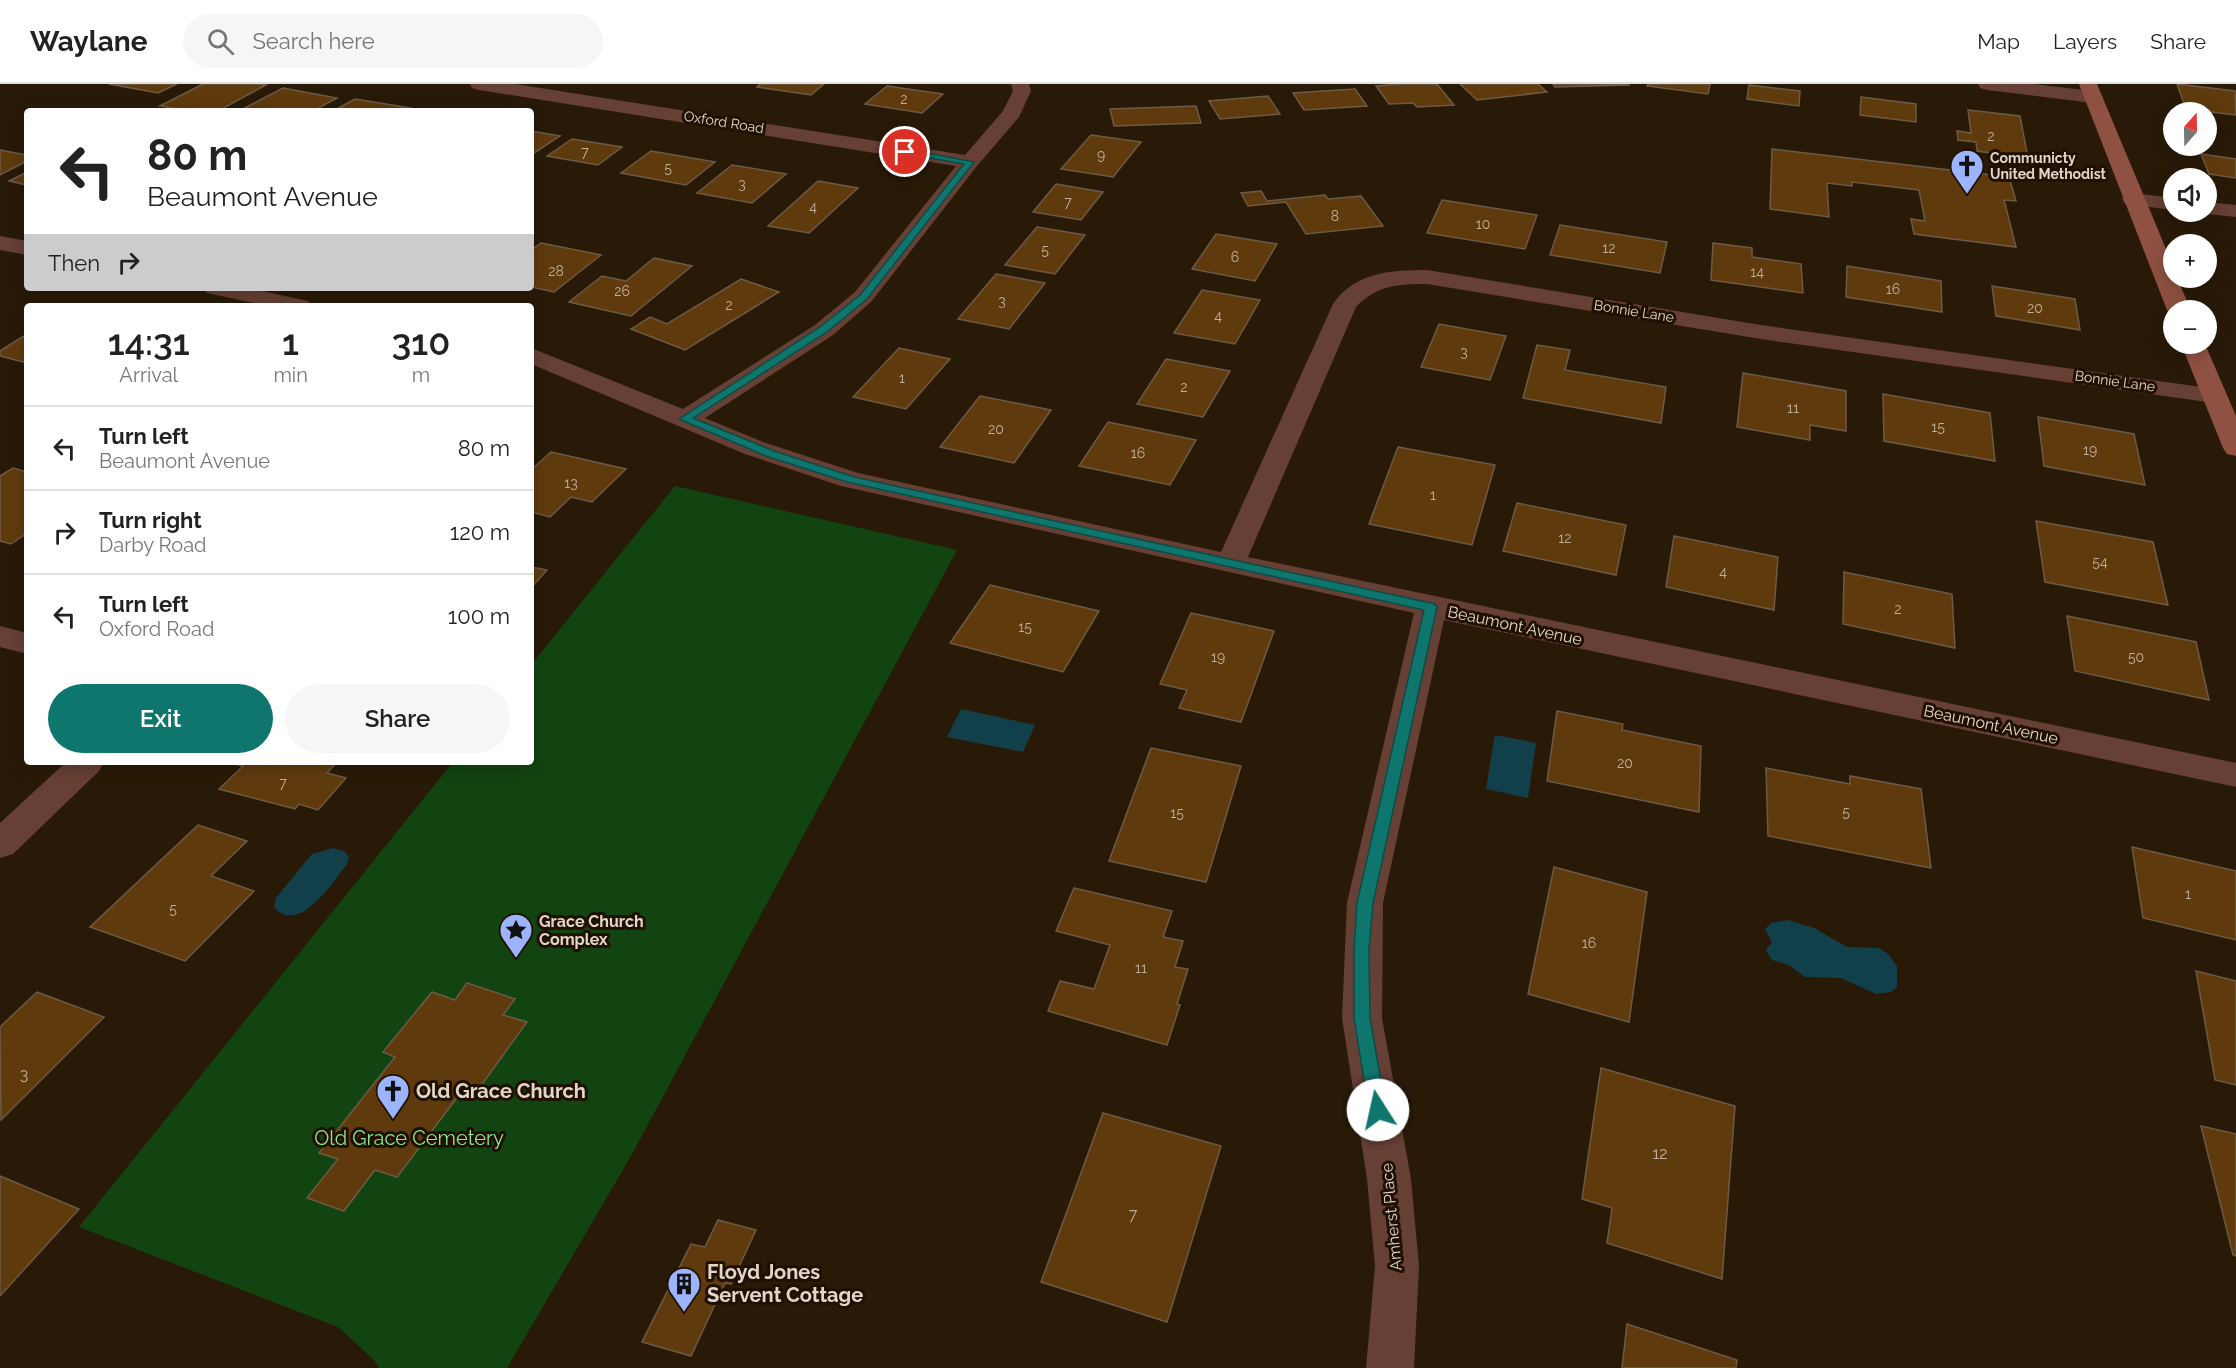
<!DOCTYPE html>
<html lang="en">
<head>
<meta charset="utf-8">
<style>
	:root { --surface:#fff; --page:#f6f6f6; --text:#222; --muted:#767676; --line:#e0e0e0; --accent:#0f766e }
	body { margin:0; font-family:Raleway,sans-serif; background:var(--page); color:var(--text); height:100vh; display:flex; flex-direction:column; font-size:22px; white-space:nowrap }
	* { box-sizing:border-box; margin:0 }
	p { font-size:20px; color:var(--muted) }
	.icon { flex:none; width:33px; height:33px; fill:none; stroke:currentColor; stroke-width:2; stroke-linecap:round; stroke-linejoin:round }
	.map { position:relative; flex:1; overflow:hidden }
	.sheet { position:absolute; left:24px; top:219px; width:510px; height:462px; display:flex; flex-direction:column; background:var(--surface); border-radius:6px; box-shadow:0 3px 15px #0003 }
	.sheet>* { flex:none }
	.top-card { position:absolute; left:24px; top:24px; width:510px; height:183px; border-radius:6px; box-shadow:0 3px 15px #0003; background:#fff; color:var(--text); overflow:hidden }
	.needle { width:39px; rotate:20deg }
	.buttons { position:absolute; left:2163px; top:18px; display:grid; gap:12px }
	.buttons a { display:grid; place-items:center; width:54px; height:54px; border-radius:50%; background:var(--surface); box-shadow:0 3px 15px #0003; font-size:30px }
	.pin { position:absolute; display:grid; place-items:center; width:51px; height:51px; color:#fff; margin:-26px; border:3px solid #fff; border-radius:50%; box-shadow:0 2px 6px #0007 }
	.me { position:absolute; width:66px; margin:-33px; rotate:350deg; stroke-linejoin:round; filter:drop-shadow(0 0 4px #0008) }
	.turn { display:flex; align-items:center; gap:21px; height:126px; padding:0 24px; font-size:27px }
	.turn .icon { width:78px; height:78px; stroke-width:2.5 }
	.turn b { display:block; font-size:42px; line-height:51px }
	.then { display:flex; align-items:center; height:57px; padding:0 24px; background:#0003; gap:12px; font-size:22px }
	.eta { display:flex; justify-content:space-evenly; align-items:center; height:102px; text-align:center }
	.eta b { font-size:36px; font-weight:600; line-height:42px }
	.cta { display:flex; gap:12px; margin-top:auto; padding:12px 24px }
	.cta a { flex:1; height:69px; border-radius:36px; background:var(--accent); color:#fff; font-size:24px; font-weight:600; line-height:69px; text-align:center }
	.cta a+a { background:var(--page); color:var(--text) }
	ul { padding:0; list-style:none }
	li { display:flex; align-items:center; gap:18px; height:84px; padding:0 24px; border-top:2px solid var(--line) }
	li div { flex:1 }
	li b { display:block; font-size:22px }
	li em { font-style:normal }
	header { display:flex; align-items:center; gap:36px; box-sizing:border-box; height:84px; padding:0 30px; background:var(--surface); border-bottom:2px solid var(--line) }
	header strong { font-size:28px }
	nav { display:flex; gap:33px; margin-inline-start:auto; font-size:21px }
	.search { width:420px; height:54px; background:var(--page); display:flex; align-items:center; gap:15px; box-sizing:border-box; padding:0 21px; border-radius:33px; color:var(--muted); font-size:22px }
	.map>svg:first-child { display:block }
	.green { fill:#124412 }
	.water { fill:#12404a }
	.building { fill:#5f3a0d; stroke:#6d5a46; stroke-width:1.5 }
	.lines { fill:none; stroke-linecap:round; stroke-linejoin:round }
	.street { fill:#663f35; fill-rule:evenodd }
	.secondary { fill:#8f5141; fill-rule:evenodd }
	.route { fill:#0f766e; stroke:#0a4d48; stroke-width:1.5 }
	.labels { text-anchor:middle; stroke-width:6; stroke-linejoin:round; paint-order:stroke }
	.number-label { font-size:14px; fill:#c0af9c }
	.far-street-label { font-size:14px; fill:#e1d6cb; stroke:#201001 }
	.far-poi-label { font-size:14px; font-weight:bold; fill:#e1d6cb; stroke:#201001; text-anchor:start }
	.street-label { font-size:16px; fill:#e1d6cb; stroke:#201001 }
	.poi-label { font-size:16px; font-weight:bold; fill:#e1d6cb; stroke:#201001; text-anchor:start }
	.near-number-label { font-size:16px; fill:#c0af9c }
	.near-poi-label { font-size:20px; font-weight:bold; fill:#e1d6cb; stroke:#201001; text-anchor:start }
	.near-park-label { font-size:20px; fill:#8ce988; stroke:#201001 }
</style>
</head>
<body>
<header>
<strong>Waylane</strong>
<div class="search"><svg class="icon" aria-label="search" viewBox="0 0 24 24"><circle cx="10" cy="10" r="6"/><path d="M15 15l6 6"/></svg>Search here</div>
<nav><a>Map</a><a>Layers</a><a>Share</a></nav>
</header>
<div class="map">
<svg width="2236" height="1284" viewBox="0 0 2236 1284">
	<rect width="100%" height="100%" fill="#291a08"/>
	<polygon class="green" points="675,402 957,466 631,1072 507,1284 379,1284 374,1276 338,1243 79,1143 453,678 531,678 531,581"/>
	<g class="water">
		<polygon points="961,625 1035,641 1023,668 947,653"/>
		<polygon points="1495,651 1536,659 1528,714 1486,705"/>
		<path d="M333 764 344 767 349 773 347 780C333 798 299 852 274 823L276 814 312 770Z"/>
		<polygon points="1788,836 1814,844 1847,863 1879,864 1887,869 1897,882 1897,903 1891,908 1876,910 1841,894 1805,893 1789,881 1772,876 1766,866 1772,858 1765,845 1771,839"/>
	</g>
	<g class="building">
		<polygon points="109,0 177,0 158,9"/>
		<polygon points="203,0 257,0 266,1 218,27 188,27 160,22"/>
		<polygon points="760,0 824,0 811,11 757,3"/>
		<polygon points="1401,0 1437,0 1454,21 1417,23 1413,19 1389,20 1376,2"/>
		<polygon points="1460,0 1538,0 1547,8 1477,16"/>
		<polygon points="1553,0 1628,0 1629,1 1555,3"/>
		<polygon points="1648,0 1710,0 1708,10 1647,2"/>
		<polygon points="2177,0 2235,7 2236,31 2186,25"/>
		<polygon points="1749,1 1800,7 1799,22 1747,15"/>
		<polygon points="887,2 943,10 922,29 865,20"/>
		<polygon points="283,4 337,14 313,27 239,27"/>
		<polygon points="1355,5 1367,22 1304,26 1293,9"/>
		<polygon points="1268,12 1280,30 1220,35 1209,17"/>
		<polygon points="1861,13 1916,20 1916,38 1860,31"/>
		<polygon points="355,15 410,24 405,27 333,27"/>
		<polygon points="1196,22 1201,39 1114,42 1110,25"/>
		<polygon points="1968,26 2020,32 2028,74 1977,67 1976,58 1958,56 1957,47 1971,49"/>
		<polygon points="531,47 560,52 531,71"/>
		<polygon points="1091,51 1141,58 1113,93 1061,85"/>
		<polygon points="572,55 622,63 598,81 547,72"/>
		<polygon points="1772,65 2009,93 2016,117 2004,116 2016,163 1914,150 1911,135 1925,137 1919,106 1852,98 1852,102 1827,99 1829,133 1770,125"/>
		<polygon points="0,66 27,71 27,77 0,91"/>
		<polygon points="651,67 715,78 686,101 621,89"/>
		<polygon points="2201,70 2236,75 2236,94 2209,90"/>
		<polygon points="732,81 786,90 752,119 697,109"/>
		<polygon points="27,88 27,101 9,97"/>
		<polygon points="818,97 858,104 809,149 768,142"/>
		<polygon points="1056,100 1103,108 1081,136 1033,128"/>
		<polygon points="1261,107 1267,117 1325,111 1328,115 1361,112 1383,142 1306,150 1286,118 1248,122 1241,109"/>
		<polygon points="1442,116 1537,131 1525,165 1427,149"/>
		<polygon points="1560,141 1667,158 1660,189 1550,171"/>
		<polygon points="1037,143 1085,151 1055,190 1005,181"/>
		<polygon points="1216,150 1277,160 1255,197 1192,185"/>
		<polygon points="541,159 601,171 554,208 531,203 531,166"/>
		<polygon points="1713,159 1752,164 1752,173 1801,180 1803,209 1711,196"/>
		<polygon points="654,174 692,182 631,232 569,218 602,192 626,197"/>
		<polygon points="1847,182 1941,197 1942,228 1846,213"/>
		<polygon points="996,190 1045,199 1009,245 958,235"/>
		<polygon points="741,195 779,208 685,266 631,245 650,233 667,240"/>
		<polygon points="1992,202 2075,215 2080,246 1996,232"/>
		<polygon points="1202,206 1260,216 1235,260 1174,249"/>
		<polygon points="1439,240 1506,252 1490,296 1421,283"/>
		<polygon points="27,250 27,279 0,272 0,267"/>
		<polygon points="1537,261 1570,266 1565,286 1666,303 1661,339 1523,314"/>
		<polygon points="899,264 950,275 906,325 853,313"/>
		<polygon points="1166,275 1230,287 1203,333 1137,320"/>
		<polygon points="1743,289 1846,307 1846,347 1810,341 1810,356 1737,343"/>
		<polygon points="1883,310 1990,329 1995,377 1884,357"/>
		<polygon points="980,312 1051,326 1014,379 940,363"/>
		<polygon points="2038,333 2134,350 2145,401 2044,382"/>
		<polygon points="1108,338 1196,356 1170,401 1079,382"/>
		<polygon points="1398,363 1495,381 1472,461 1369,440"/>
		<polygon points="551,368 626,385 592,418 571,413 550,433 531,428 531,386"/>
		<polygon points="13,384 27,388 27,449 11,460 0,457 0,392"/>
		<polygon points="1517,419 1626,441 1616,491 1503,467"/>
		<polygon points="2036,437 2153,458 2168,521 2045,498"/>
		<polygon points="1674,452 1778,473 1774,526 1666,503"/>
		<polygon points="531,483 547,486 531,504"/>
		<polygon points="1844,488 1952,510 1955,564 1843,540"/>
		<polygon points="990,501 1099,527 1063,588 950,559"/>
		<polygon points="1191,529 1274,547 1241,638 1179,624 1187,606 1160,600"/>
		<polygon points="2067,532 2196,558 2209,616 2075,587"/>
		<polygon points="1557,627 1623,640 1622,646 1701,662 1699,728 1547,697"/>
		<polygon points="1151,664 1241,682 1206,798 1109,777"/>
		<polygon points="228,678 337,678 327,689 346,694 318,726 299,720 295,725 219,705 243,682"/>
		<polygon points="1766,684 1850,700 1850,692 1921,705 1931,784 1768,752"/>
		<polygon points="198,741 247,757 211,792 254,807 185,877 90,843"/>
		<polygon points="2132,763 2236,787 2236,856 2143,834"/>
		<polygon points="1554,783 1647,808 1629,938 1528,910"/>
		<polygon points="1074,804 1172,827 1163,853 1183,857 1175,883 1188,885 1177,920 1180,921 1167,961 1048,927 1060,897 1094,905 1110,861 1056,847"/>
		<polygon points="2196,887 2236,897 2236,1001 2215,996"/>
		<polygon points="467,899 515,915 503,931 527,938 480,1003 468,999 397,1093 375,1086 344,1127 307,1114 338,1075 319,1069 395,973 383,968 432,908 455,916"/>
		<polygon points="37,908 104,933 1,1036 0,943"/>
		<polygon points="1601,984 1735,1022 1722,1195 1607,1159 1612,1124 1582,1115"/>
		<polygon points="1103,1029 1221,1062 1167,1238 1041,1198"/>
		<polygon points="2201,1042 2236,1050 2236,1172 2233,1171"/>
		<polygon points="0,1092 79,1125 0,1212"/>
		<polygon points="718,1136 756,1146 731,1200 725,1199 691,1272 642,1258 691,1160 705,1163"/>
		<polygon points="1627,1240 1737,1276 1736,1284 1622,1284"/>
	</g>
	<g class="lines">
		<g class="street">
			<path d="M470 0H515L965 71 1003 27 1013 7 1011 0H1029L1031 7 1019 33 977 82 871 218 833 251 705 334 763 358 858 389 1221 468 1333 220C1355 188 1391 186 1427 186L1761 241 2223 306 2227 311 2223 316 2214 319 1761 255 1427 200C1398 200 1377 201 1356 223L1248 473 2236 679V703L1444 536 1383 819 1382 934 1411 1095 1419 1182 1414 1284H1366L1375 1182 1367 1095 1342 934 1347 819 1414 529 841 402 745 370 531 280V264L683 325 815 241 855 208 956 82 479 6 472 4Z"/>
			<polygon points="1978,0 2033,0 2093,7 2100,9 2103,13 2100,17 2093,19 1987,6 1980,4"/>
			<polygon points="2133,109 2174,114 2174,126 2125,120 2122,115 2125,110"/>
			<polygon points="2206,118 2236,121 2236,133 2198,129 2206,128"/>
			<polygon points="0,152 27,157 27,171 0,166"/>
			<polygon points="203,204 248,204 308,217 312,222 267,222 207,209"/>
			<polygon points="0,542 27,549 27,570 0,563"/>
			<polygon points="66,678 104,678 99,687 13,770 0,774 0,739"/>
		</g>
		<g class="secondary">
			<polygon points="2079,0 2097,0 2174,184 2174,194 2177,194 2191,226 2174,226 2174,232 2167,226"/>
			<polygon points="2181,260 2205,260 2236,332 2236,372 2227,370 2223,364"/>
		</g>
	</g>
	<polygon class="route" points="905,65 974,78 867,215 827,248 693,334 774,367 854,393 1435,520 1437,523 1373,819 1369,866 1370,934 1386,1026 1384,1031 1378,1033 1372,1031 1369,1026 1354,934 1354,866 1357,819 1424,526 847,398 766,372 679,335 820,243 860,211 964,80 902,69 901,68"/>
	<defs>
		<g id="church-pin" transform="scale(1.725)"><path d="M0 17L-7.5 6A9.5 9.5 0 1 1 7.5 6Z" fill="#9cb4fd" stroke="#201001"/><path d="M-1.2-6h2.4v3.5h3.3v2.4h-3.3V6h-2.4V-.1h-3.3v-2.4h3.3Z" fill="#111"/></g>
		<g id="sight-pin" transform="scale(1.725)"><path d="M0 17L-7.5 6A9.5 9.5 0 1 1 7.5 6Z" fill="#9cb4fd" stroke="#201001"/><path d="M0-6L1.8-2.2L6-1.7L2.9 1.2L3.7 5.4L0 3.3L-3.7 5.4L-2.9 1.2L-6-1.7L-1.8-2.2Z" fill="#111"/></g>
		<g id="building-pin" transform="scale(1.725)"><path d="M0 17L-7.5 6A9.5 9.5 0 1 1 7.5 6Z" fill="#9cb4fd" stroke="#201001"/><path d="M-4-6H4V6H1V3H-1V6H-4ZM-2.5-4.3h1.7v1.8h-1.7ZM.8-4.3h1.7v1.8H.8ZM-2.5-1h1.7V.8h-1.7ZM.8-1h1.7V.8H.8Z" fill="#111"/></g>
	</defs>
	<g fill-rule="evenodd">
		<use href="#church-pin" x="1967" y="82"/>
		<use href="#sight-pin" x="516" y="846"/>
		<use href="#church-pin" x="393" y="1007"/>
		<use href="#building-pin" x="684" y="1200"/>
	</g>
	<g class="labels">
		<g class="number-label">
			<text x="904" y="20">2</text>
			<text x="1991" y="57">2</text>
			<text x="585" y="73">7</text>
			<text x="1101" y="76">9</text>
			<text x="668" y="89">5</text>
			<text x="742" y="105">3</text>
			<text x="1068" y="123">7</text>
			<text x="813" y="128">4</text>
			<text x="1335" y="137">8</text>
			<text x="1483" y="145">10</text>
			<text x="1609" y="169">12</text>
			<text x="1045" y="171">5</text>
			<text x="1235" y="178">6</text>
			<text x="556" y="192">28</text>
			<text x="1757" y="193">14</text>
			<text x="1893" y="210">16</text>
			<text x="622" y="212">26</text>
			<text x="1002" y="222">3</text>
			<text x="729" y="226">2</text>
			<text x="2035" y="229">20</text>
			<text x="1218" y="237">4</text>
			<text x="1464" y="273">3</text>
			<text x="902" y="299">1</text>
			<text x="1184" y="308">2</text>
			<text x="1793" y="329">11</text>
			<text x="1938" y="348">15</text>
			<text x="996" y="350">20</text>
			<text x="2090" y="371">19</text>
			<text x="1138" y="374">16</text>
			<text x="571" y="404">13</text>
			<text x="1433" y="416">1</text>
			<text x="1565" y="459">12</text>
			<text x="2100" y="483">54</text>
			<text x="1723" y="493">4</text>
			<text x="1898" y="530">2</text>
			<text x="1025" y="548">15</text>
			<text x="1218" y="578">19</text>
			<text x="2136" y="578">50</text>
			<text x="1625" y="684">20</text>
			<text x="283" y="704">7</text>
			<text x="1846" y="733">5</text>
			<text x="1177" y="734">15</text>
			<text x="2188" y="815">1</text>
			<text x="173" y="830">5</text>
			<text x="1589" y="864">16</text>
			<text x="1141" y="889">11</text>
		</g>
		<g class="far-street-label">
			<text transform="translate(724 38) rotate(9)" y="5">Oxford Road</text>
			<text transform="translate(1634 227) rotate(9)" y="5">Bonnie Lane</text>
			<text transform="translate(2115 297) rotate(8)" y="5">Bonnie Lane</text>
		</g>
		<g class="far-poi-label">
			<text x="1990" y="79">Communicty<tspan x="1990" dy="16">United Methodist</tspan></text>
		</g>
		<g class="street-label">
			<text transform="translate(1515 541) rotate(12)" y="6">Beaumont Avenue</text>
			<text transform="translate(1991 640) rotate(12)" y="6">Beaumont Avenue</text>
			<text transform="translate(1391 1133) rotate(-95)" y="6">Amherst Place</text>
		</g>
		<g class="poi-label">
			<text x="539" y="843">Grace Church<tspan x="539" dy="18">Complex</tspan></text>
		</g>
		<g class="near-number-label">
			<text x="24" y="996">3</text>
			<text x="1660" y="1075">12</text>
			<text x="1133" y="1136">7</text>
		</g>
		<g class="near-poi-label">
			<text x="416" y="1014">Old Grace Church</text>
			<text x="707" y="1195">Floyd Jones<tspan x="707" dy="23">Servent Cottage</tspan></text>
		</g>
		<g class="near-park-label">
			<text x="409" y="1061">Old Grace Cemetery</text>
		</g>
	</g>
</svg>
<div class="buttons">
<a><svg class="needle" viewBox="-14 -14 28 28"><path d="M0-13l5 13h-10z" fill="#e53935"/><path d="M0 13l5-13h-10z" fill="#767676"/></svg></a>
<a><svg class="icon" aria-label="sound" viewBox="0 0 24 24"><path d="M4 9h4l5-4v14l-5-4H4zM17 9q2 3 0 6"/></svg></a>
<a>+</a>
<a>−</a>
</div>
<div class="pin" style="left:905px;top:68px;background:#d93025"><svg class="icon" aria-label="arrive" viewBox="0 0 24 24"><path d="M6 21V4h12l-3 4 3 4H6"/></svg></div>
<svg class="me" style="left:1378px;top:1026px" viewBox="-20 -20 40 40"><circle r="19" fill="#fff"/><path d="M0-13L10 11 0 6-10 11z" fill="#0f766e"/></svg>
<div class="top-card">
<div class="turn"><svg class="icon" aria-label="left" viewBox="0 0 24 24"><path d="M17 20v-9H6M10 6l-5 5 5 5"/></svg><div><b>80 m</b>Beaumont Avenue</div></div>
<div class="then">Then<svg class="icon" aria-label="right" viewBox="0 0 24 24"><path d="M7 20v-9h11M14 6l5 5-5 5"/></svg></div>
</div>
<section class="sheet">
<div class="eta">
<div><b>14:31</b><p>Arrival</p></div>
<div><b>1</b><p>min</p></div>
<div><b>310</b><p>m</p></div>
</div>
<ul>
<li><svg class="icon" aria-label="left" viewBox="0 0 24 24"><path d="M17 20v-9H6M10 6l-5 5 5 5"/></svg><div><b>Turn left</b><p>Beaumont Avenue</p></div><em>80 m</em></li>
<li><svg class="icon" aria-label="right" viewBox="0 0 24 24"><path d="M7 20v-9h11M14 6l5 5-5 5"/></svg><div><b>Turn right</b><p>Darby Road</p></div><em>120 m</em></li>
<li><svg class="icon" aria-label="left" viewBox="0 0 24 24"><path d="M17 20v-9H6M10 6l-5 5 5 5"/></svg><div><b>Turn left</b><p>Oxford Road</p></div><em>100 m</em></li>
</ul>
<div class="cta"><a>Exit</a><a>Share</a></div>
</section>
</div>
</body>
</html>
